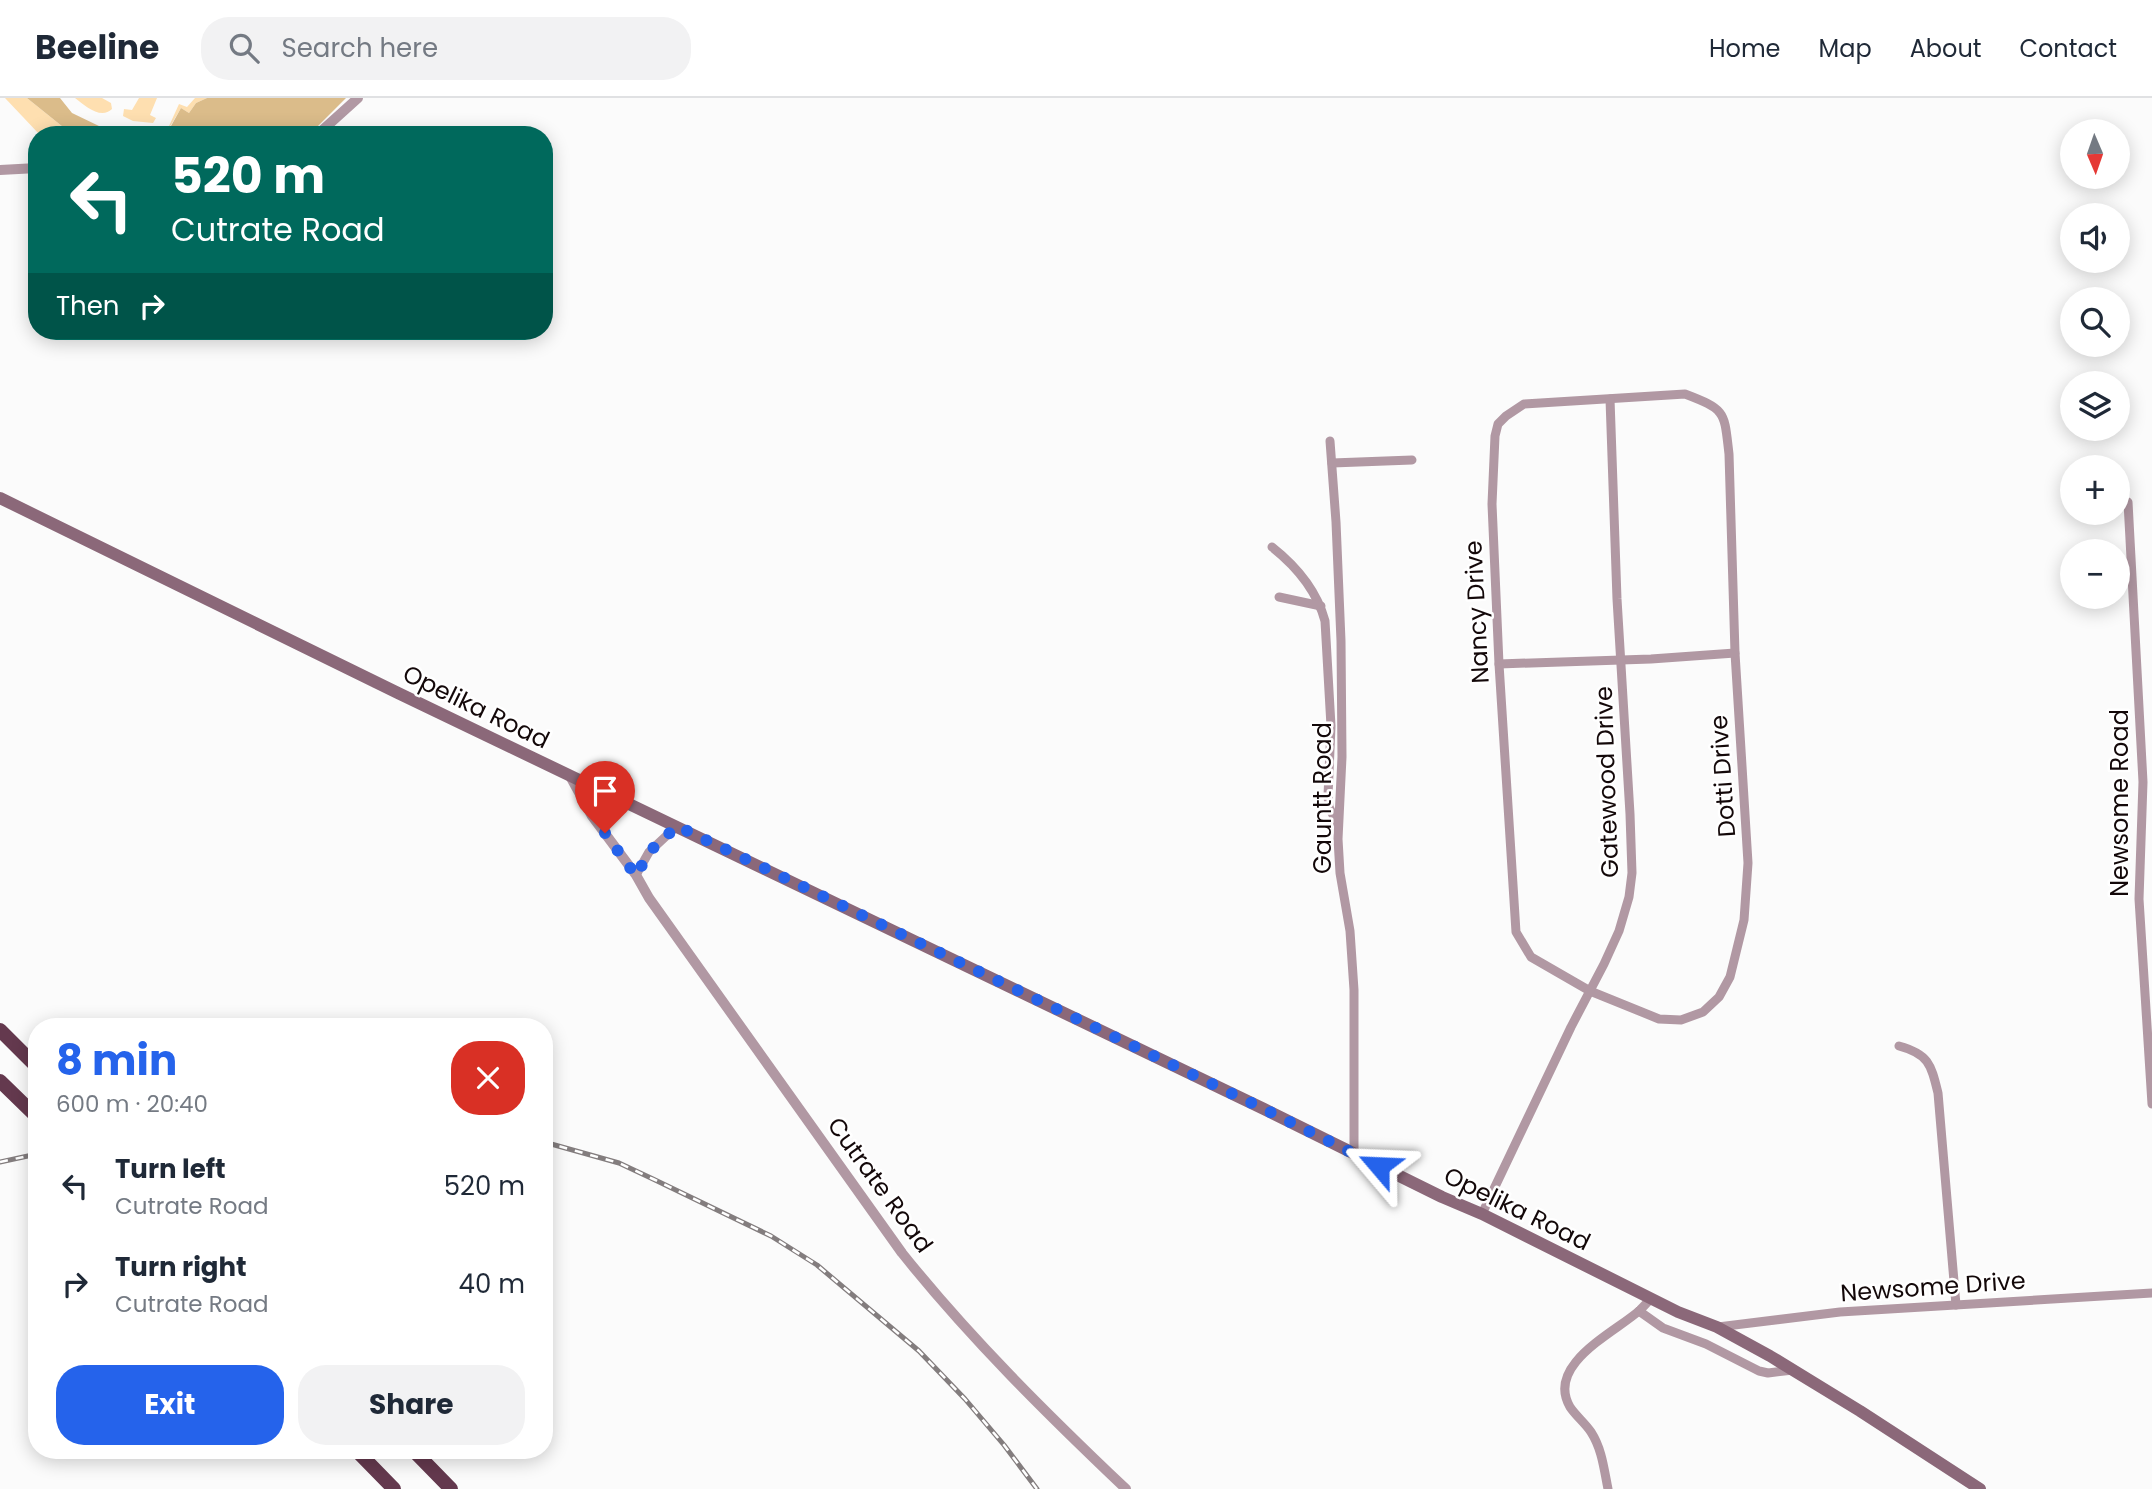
<!DOCTYPE html>
<html lang="en">
<head>
<meta charset="utf-8">
<style>
	:root { --surface:#fff; --page:#f2f2f3; --text:#1f2937; --muted:#747a83; --line:#e0e1e3; --accent:#2563eb }
	body { margin:0; font-family:Poppins,sans-serif; background:var(--page); color:var(--text); height:100vh; display:flex; flex-direction:column; font-size:26px; white-space:nowrap }
	* { box-sizing:border-box; margin:0 }
	p { font-size:23px; color:var(--muted) }
	.icon { flex:none; width:38px; height:38px; fill:none; stroke:currentColor; stroke-width:2; stroke-linecap:round; stroke-linejoin:round }
	.map { position:relative; flex:1; overflow:hidden }
	.panel { position:absolute; left:28px; top:920px; width:525px; height:441px; display:flex; flex-direction:column; background:var(--surface); border-radius:28px; box-shadow:0 4px 18px #0003 }
	.panel>* { flex:none }
	.hud { position:absolute; left:28px; top:28px; width:525px; height:214px; border-radius:28px; box-shadow:0 4px 18px #0003; background:#00695c; color:#fff; overflow:hidden }
	.needle { width:46px; rotate:178deg }
	.fabs { position:absolute; left:2060px; top:21px; display:grid; gap:14px }
	.fabs a { display:grid; place-items:center; width:70px; height:70px; border-radius:50%; background:var(--surface); box-shadow:0 4px 18px #0003; font-size:35px }
	.pin { position:absolute; display:grid; place-items:center; width:60px; height:60px; color:#fff; margin:-72px -30px; border-radius:50% 50% 50% 0; rotate:-45deg; box-shadow:0 0 7px #0007 }
	.pin .icon { rotate:45deg }
	.me { position:absolute; width:77px; margin:-38px; rotate:296deg; stroke-linejoin:round; filter:drop-shadow(0 0 5px #0008) }
	.turn { display:flex; align-items:center; gap:24px; height:147px; padding:0 28px; font-size:32px }
	.turn .icon { width:91px; height:91px; stroke-width:2.5 }
	.turn b { display:block; font-size:49px; line-height:60px }
	.then { display:flex; align-items:center; height:66px; padding:0 28px; background:#0003; gap:14px; font-size:26px }
	.round { display:grid; place-items:center; flex:none; width:74px; height:74px; border-radius:28px; background:var(--page) }
	.headline { display:flex; align-items:center; justify-content:space-between; height:119px; padding:0 28px }
	h1 { font-size:42px; font-weight:700; line-height:52px; color:var(--accent) }
	.primary-button { display:flex; gap:14px; margin-top:auto; padding:14px 28px }
	.primary-button a { flex:1; height:80px; border-radius:28px; background:var(--accent); color:#fff; font-size:28px; font-weight:700; line-height:80px; text-align:center }
	.primary-button a+a { background:var(--page); color:var(--text) }
	ul { padding:0; list-style:none }
	li { display:flex; align-items:center; gap:21px; height:98px; padding:0 28px }
	li div { flex:1 }
	li b { display:block; font-size:26px }
	li em { font-style:normal }
	header { display:flex; align-items:center; gap:42px; box-sizing:border-box; height:98px; padding:0 35px; background:var(--surface); border-bottom:2px solid var(--line) }
	header strong { font-size:33px }
	nav { display:flex; gap:38px; margin-inline-start:auto; font-size:24px }
	.search { width:490px; height:63px; background:var(--page); display:flex; align-items:center; gap:18px; box-sizing:border-box; padding:0 24px; border-radius:28px; color:var(--muted); font-size:26px }
	.map>svg:first-child { display:block }
	.green { fill:#fedfb0 }
	.forest { fill:#dbbc8a }
	.lines { fill:none; stroke-linecap:round; stroke-linejoin:round }
	.minor { stroke:#b198a3; stroke-width:9 }
	.tertiary { stroke:#b198a3; stroke-width:10 }
	.secondary { stroke:#8b6879; stroke-width:12 }
	.trunk { stroke:#64394e; stroke-width:14 }
	.rail-casing { stroke:#837d7e; stroke-width:5 }
	.rail { stroke:#fff; stroke-width:2.5; stroke-dasharray:8; stroke-linecap:butt }
	.route { stroke:#2563eb; stroke-width:12; stroke-dasharray:0 21.6 }
	.labels { text-anchor:middle; stroke-width:5; stroke-linejoin:round; paint-order:stroke }
	.street-label { font-size:24px; fill:#130809; stroke:#fff }
</style>
</head>
<body>
<header>
<strong>Beeline</strong>
<div class="search"><svg class="icon" aria-label="search" viewBox="0 0 24 24"><circle cx="10" cy="10" r="6"/><path d="M15 15l6 6"/></svg>Search here</div>
<nav><a>Home</a><a>Map</a><a>About</a><a>Contact</a></nav>
</header>
<div class="map">
<svg width="2152" height="1391" viewBox="0 0 2152 1391">
	<rect width="100%" height="100%" fill="#fbfbfb"/>
	<g class="green">
		<polygon points="5,0 27,0 73,37 40,37"/>
		<path d="M75 0H102L111 5 112 11C101 22 85 8 75 0Z"/>
		<polygon points="139,0 157,0 150,17 156,20 153,25 133,23 123,18 124,11 132,12"/>
		<polygon points="195,0 207,0 196,5 189,15 181,10 165,37 179,6 187,9"/>
	</g>
	<g class="forest">
		<polygon points="27,0 60,0 72,15 99,28 102,31 102,37 73,37"/>
		<polygon points="207,0 346,0 309,37 166,37 181,10 189,15 196,5"/>
	</g>
	<g class="lines">
		<g class="minor">
			<path d="M1685 296C1727 312 1724 314 1729 356L1735 555 1748 765 1744 822 1730 879 1719 899 1703 914 1681 922 1659 921 1590 893 1531 859 1516 834 1499 566 1492 406 1495 338 1498 326 1506 318 1524 306Z"/>
			<polyline points="1330,343 1336,424 1341,543 1342,659 1338,741 1340,775 1350,833 1354,892 1354,1056"/>
			<polyline points="1332,365 1412,362"/>
			<polyline points="2128,404 2143,684 2139,801 2152,1006"/>
			<path d="M1272 449C1296 468 1317 493 1325 523L1331 628 1328 698 1329 709 1337 725"/>
			<polyline points="1279,499 1321,508"/>
			<polyline points="1499,566 1651,561 1735,555"/>
			<polyline points="636,777 649,754 677,728"/>
			<path d="M1899 948C1929 956 1931 967 1938 995L1956 1207"/>
			<polyline points="1482,1116 1571,929 1604,866 1619,833 1629,799 1632,775 1630,716 1617,501 1610,301"/>
			<polyline points="1639,1213 1663,1230 1706,1246 1759,1273 1768,1275 1793,1272"/>
			<polyline points="1718,1229 1840,1214 2152,1195"/>
			<path d="M1608 1391C1604 1371 1602 1351 1591 1334 1585 1325 1576 1318 1570 1309 1545 1266 1616 1234 1640 1212 1644 1208 1648 1204 1651 1200"/>
		</g>
		<g class="tertiary">
			<polyline points="317,37 358,0"/>
			<polyline points="0,72 37,70"/>
			<path d="M570 678 592 718 636 777 649 800 902 1155C970 1240 1047 1316 1126 1391"/>
		</g>
		<polyline class="secondary" points="0,400 398,595 1264,1011 1442,1099 1482,1116 1678,1214 1717,1229 1770,1258 1860,1313 1980,1391"/>
		<g class="trunk">
			<polyline points="0,932 37,969"/>
			<polyline points="0,983 37,1019"/>
			<polyline points="357,1353 394,1391"/>
			<polyline points="414,1353 451,1391"/>
		</g>
		<g class="rail-casing">
			<g id="rail">
				<polyline points="544,1044 619,1065 653,1081 771,1138 817,1167 919,1253 965,1301 1004,1347 1037,1391"/>
				<polyline points="0,1064 37,1056"/>
			</g>
		</g>
		<use href="#rail" class="rail"/>
	</g>
	<g class="lines">
		<polyline class="route" points="605,735 636,778 649,754 677,728 1264,1011 1379,1068"/>
	</g>
	<g class="labels">
		<g class="street-label">
			<text transform="translate(1477 514) rotate(-93)" y="8">Nancy Drive</text>
			<text transform="translate(476 609) rotate(26)" y="8">Opelika Road</text>
			<text transform="translate(1723 678) rotate(-94)" y="8">Dotti Drive</text>
			<text transform="translate(1607 684) rotate(-92)" y="8">Gatewood Drive</text>
			<text transform="translate(1323 700) rotate(-90)" y="8">Gauntt Road</text>
			<text transform="translate(2120 705) rotate(-90)" y="8">Newsome Road</text>
			<text transform="translate(880 1087) rotate(54)" y="8">Cutrate Road</text>
			<text transform="translate(1517 1111) rotate(26)" y="8">Opelika Road</text>
			<text transform="translate(1933 1189) rotate(-4)" y="8">Newsome Drive</text>
		</g>
	</g>
</svg>
<div class="fabs">
<a><svg class="needle" viewBox="-14 -14 28 28"><path d="M0-13l5 13h-10z" fill="#e53935"/><path d="M0 13l5-13h-10z" fill="#747a83"/></svg></a>
<a><svg class="icon" aria-label="sound" viewBox="0 0 24 24"><path d="M4 9h4l5-4v14l-5-4H4zM17 9q2 3 0 6"/></svg></a>
<a><svg class="icon" aria-label="search" viewBox="0 0 24 24"><circle cx="10" cy="10" r="6"/><path d="M15 15l6 6"/></svg></a>
<a><svg class="icon" aria-label="layers" viewBox="0 0 24 24"><path d="M12 4l9 5-9 5-9-5zM3 14l9 5 9-5"/></svg></a>
<a>+</a>
<a>−</a>
</div>
<div class="pin" style="left:605px;top:735px;background:#d93025"><svg class="icon" aria-label="arrive" viewBox="0 0 24 24"><path d="M6 21V4h12l-3 4 3 4H6"/></svg></div>
<svg class="me" style="left:1379px;top:1068px" viewBox="-20 -20 40 40"><path d="M0-17L14 15 0 8-14 15z" fill="#2563eb" stroke="#fff" stroke-width="4"/></svg>
<div class="hud">
<div class="turn"><svg class="icon" aria-label="left" viewBox="0 0 24 24"><path d="M17 20v-9H6M10 6l-5 5 5 5"/></svg><div><b>520 m</b>Cutrate Road</div></div>
<div class="then">Then<svg class="icon" aria-label="right" viewBox="0 0 24 24"><path d="M7 20v-9h11M14 6l5 5-5 5"/></svg></div>
</div>
<section class="panel">
<div class="headline"><div><h1>8 min</h1><p>600 m · 20:40</p></div><a class="round" style="background:#d93025;color:#fff"><svg class="icon" aria-label="close" viewBox="0 0 24 24"><path d="M6 6l12 12M18 6L6 18"/></svg></a></div>
<ul>
<li><svg class="icon" aria-label="left" viewBox="0 0 24 24"><path d="M17 20v-9H6M10 6l-5 5 5 5"/></svg><div><b>Turn left</b><p>Cutrate Road</p></div><em>520 m</em></li>
<li><svg class="icon" aria-label="right" viewBox="0 0 24 24"><path d="M7 20v-9h11M14 6l5 5-5 5"/></svg><div><b>Turn right</b><p>Cutrate Road</p></div><em>40 m</em></li>
</ul>
<div class="primary-button"><a>Exit</a><a>Share</a></div>
</section>
</div>
</body>
</html>
